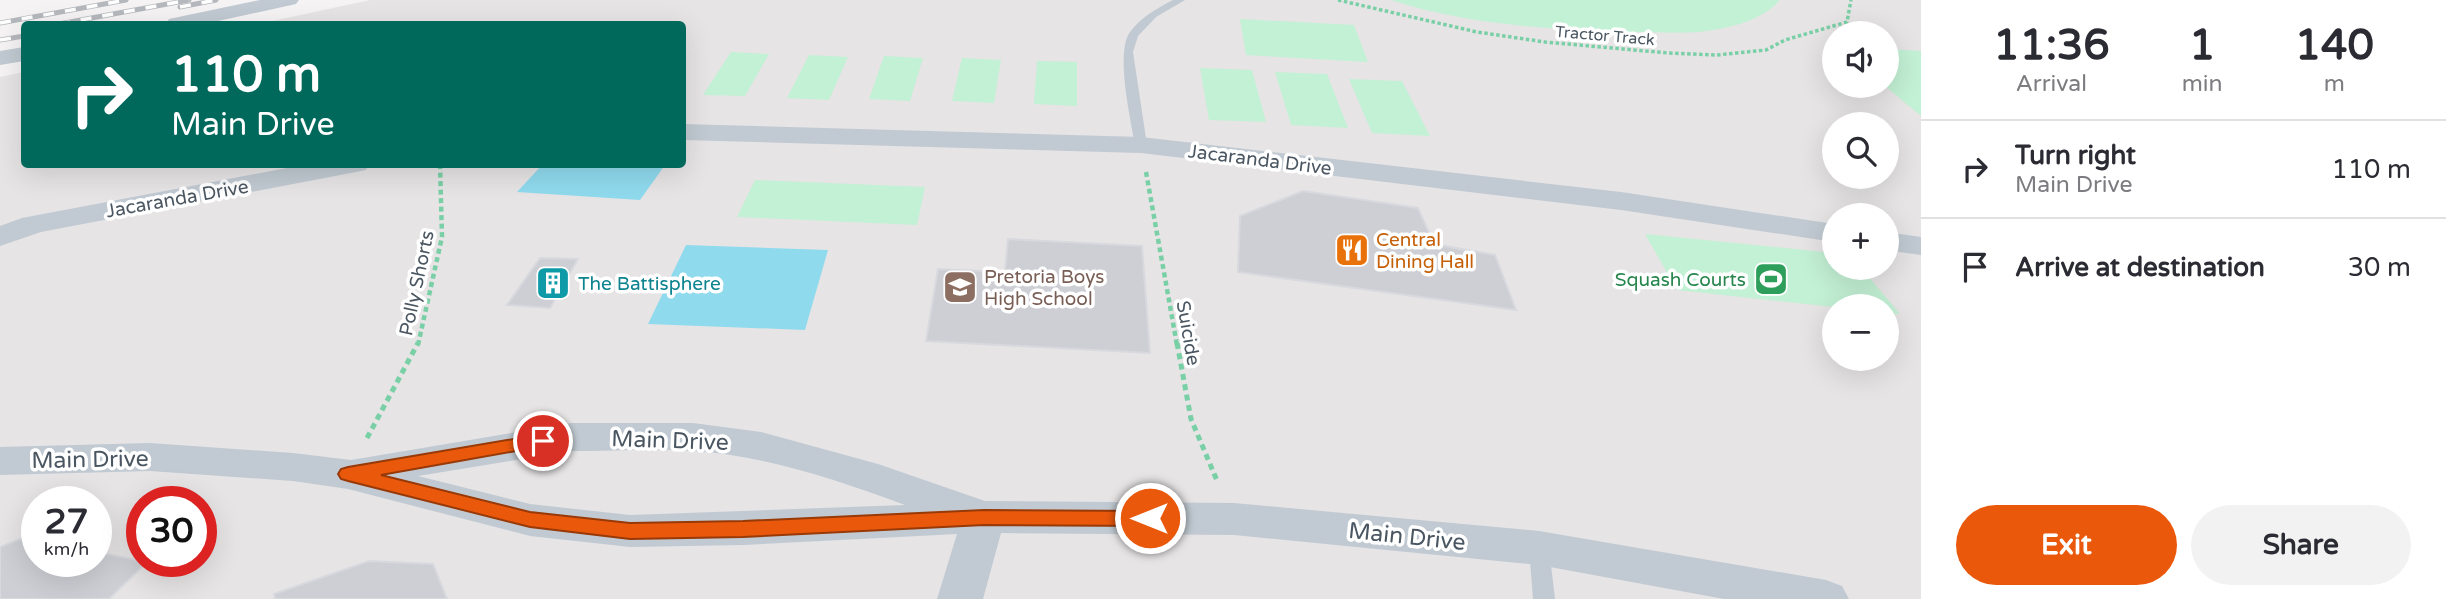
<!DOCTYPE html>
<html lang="en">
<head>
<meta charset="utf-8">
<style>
	:root { --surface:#fff; --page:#f2f2f3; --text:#2b2b33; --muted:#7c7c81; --line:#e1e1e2; --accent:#ea580c }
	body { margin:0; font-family:"Varela Round",sans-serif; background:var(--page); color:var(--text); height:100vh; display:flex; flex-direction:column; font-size:26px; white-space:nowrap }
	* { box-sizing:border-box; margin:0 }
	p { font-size:23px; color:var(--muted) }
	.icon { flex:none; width:38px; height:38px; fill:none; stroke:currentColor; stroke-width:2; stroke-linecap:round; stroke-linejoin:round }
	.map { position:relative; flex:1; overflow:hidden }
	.details { display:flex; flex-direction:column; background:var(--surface); width:525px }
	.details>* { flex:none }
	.guide { position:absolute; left:21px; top:21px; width:665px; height:147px; border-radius:7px; box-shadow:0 7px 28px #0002; background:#00695c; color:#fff; overflow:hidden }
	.controls { position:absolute; left:1822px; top:21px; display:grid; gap:14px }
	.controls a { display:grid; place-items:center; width:77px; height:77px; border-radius:50%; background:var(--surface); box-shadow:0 7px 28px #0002; font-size:35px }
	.speed { position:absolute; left:21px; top:486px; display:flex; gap:14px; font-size:35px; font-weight:700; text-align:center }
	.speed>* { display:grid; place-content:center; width:91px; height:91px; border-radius:50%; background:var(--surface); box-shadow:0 7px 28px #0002; line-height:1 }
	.speed small { font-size:18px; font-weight:400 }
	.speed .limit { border:10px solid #d22; background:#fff; color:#111 }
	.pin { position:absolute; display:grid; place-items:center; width:60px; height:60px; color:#fff; margin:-30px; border:4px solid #fff; border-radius:50%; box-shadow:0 2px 7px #0007 }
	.me { position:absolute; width:77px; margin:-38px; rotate:270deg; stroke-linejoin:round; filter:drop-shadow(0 0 5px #0008) }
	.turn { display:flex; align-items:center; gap:24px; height:147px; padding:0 35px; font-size:32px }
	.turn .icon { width:91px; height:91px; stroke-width:2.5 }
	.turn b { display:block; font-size:49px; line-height:60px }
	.eta { display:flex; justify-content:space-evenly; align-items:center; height:119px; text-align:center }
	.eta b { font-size:42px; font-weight:700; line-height:49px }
	.button { display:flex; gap:14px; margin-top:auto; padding:14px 35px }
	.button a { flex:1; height:80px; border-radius:42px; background:var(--accent); color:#fff; font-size:28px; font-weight:700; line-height:80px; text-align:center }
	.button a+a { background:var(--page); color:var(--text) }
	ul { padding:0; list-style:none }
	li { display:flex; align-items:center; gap:21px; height:98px; padding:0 35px; border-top:2px solid var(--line) }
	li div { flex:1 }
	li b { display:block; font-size:26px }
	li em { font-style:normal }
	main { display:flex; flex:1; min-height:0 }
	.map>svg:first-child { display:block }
	.education { fill:#e6e4e5; fill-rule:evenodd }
	.green { fill:#c3f1d5 }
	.water { fill:#90daee }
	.building { fill:#cdcfd5; stroke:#d7d9de; stroke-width:2 }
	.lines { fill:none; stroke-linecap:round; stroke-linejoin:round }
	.path-far2 { stroke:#7ad0a6; stroke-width:3.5; stroke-dasharray:3.5 2.5; stroke-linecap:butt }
	.path-far1 { stroke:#7ad0a6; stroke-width:4.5; stroke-dasharray:5 3.5; stroke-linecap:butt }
	.path { stroke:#7ad0a6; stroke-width:5; stroke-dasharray:6 4.5; stroke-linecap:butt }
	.service { fill:#c1cad2; fill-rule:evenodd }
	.minor { fill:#c1cad2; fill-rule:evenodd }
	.rail-casing { stroke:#b5b8bd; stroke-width:5 }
	.rail { stroke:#fff; stroke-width:3.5; stroke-dasharray:11; stroke-linecap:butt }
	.route { fill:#ea580c; stroke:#983908; stroke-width:2 }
	.labels { text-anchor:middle; stroke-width:7; stroke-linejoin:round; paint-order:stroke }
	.far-street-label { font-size:16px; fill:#4a5661; stroke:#fff }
	.street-label { font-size:19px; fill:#4a5661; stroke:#fff }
	.food-label { font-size:19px; fill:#c56008; stroke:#fff; text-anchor:start }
	.education-label { font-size:19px; fill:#785e54; stroke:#fff; text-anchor:start }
	.leisure-label { font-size:19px; fill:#27864d; stroke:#fff; text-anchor:end }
	.culture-label { font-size:19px; fill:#0d838f; stroke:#fff; text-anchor:start }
	.near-street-label { font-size:23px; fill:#4a5661; stroke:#fff }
</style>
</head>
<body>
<main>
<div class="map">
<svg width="1921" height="599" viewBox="0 0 1921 599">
	<rect width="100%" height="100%" fill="#f5f3f3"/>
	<path class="education" d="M370 0H1921V599H0V77L24 72V164H682V24H259ZM1834 33H1886V86H1834ZM1834 124H1886V177H1834ZM1834 215H1886V268H1834ZM1834 306H1886V359H1834ZM37 502H96V562H37ZM142 502H201V562H142Z"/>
	<g class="green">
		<path d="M1391 0H1780C1766 16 1744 24 1724 28 1695 35 1663 32 1634 32 1553 30 1468 25 1391 0Z"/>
		<polygon points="1240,19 1354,25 1368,62 1246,55"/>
		<polygon points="1887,49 1921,51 1921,116 1885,86"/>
		<polygon points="731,52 769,54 745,96 703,95"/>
		<polygon points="809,55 848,57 829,100 787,98"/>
		<polygon points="884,56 923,58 910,101 869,99"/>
		<polygon points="962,58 1001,60 994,103 952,101"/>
		<polygon points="1037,61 1077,62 1077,106 1034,104"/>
		<polygon points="1200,68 1252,70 1266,122 1209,120"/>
		<polygon points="1275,72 1327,74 1348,128 1291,125"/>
		<polygon points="1349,79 1402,81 1430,136 1372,133"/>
		<polygon points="755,180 925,187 917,225 737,217"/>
		<polygon points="1645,234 1834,253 1834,268 1861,268 1900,314 1887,313 1886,306 1834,307 1677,290"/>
	</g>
	<g class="water">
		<polygon points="542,165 542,164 665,165 640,200 517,192"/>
		<polygon points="686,245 828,250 805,330 648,324"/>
	</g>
	<g class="building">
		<polygon points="1303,191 1418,208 1434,244 1495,255 1516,310 1238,272 1240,216"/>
		<polygon points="1008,239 1142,246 1150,353 926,341 938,269 1005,272"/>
		<polygon points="540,258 578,259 550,308 507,305"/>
		<polygon points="20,539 37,542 37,562 96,562 96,552 147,562 109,599 0,599 0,547"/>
		<polygon points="369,561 433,564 447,599 275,599 274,594"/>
	</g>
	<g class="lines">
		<polyline class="path-far2" points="1338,0 1477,32 1545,42 1668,53 1717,55 1766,50 1785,40 1847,22 1851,0"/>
		<g class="path-far1">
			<polyline points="1146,172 1177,345"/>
			<polyline points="418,345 442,237 440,164"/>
		</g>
		<g class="path">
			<polyline points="1177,343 1191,419 1218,483"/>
			<polyline points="367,438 418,343"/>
		</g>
		<g class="service">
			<path d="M1173 0H1185L1156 17 1138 36 1133 52 1147 145 1141 149 1135 145C1131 119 1115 53 1130 32 1141 17 1156 9 1173 0Z"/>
			<polygon points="1539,540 1546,542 1549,548 1555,599 1533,599 1529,548 1532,542"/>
		</g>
		<g class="minor">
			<polygon points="260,0 299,0 296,4 204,24 166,24 169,19"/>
			<polygon points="24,47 24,61 0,65 0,51"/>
			<polygon points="682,124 1141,137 1621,192 1834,224 1834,242 1621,210 1141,153 682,140"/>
			<polygon points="308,164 369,164 366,170 356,172 41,232 0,246 0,226 22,218"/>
			<polygon points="1886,232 1921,237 1921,255 1886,250"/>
			<path d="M571 423H693L761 432 878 464 985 501 1234 503 1539 531 1826 580 1842 586 1849 599H1724L1539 565 1234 535 1001 533 983 599H937L957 534 743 545 630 547 530 536 348 489 293 481 150 471 0 475V447L150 443 293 453 351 460ZM571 451C612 451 653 448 694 451 767 456 837 480 905 505L630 515 530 504 418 476Z"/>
		</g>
		<g class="rail-casing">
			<g id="rail">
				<polyline points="180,7 216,0"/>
				<polyline points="0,23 126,0"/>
				<polyline points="59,24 189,0"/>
				<polyline points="0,40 24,36"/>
			</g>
		</g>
		<use href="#rail" class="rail"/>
	</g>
	<polygon class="route" points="543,434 550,436 552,441 550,445 381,475 530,512 630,523 743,521 984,510 1150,511 1157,513 1160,518 1157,524 1150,526 984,525 743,537 630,539 530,527 348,481 341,479 338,474 341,469 348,467"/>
	<defs>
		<g id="restaurant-square" transform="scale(1.75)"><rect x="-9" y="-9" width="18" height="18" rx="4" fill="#e8710a" stroke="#fff"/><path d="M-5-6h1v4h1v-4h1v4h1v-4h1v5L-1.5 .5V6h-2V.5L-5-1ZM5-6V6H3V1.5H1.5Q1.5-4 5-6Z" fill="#fff"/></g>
		<g id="stadium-square" transform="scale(1.75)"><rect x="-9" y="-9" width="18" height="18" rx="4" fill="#2e9e5b" stroke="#fff"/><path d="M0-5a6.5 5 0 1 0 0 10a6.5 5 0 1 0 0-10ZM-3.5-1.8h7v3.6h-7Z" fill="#fff"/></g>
		<g id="building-square" transform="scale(1.75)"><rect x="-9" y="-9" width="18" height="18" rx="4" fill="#0f9aa8" stroke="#fff"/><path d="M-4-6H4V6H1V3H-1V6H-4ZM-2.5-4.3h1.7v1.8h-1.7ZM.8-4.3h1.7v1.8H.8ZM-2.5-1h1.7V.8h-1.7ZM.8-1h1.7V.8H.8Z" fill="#fff"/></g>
		<g id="school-square" transform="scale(1.75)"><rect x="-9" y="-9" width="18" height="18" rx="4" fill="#8d6e63" stroke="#fff"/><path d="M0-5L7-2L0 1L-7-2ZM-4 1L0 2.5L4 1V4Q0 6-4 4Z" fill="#fff"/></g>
	</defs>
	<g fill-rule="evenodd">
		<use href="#restaurant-square" x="1352" y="250"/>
		<use href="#stadium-square" x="1771" y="279"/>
		<use href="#building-square" x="553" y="283"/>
		<use href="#school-square" x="960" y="287"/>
	</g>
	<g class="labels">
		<g class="far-street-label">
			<text transform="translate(1605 35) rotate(5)" y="6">Tractor Track</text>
		</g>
		<g class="street-label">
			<text transform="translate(1260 159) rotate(7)" y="7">Jacaranda Drive</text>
			<text transform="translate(177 198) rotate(-10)" y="7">Jacaranda Drive</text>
			<text transform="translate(416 283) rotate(-78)" y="7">Polly Shorts</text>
			<text transform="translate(1189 333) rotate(80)" y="7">Suicide</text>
		</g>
		<g class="food-label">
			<text x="1376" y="246">Central<tspan x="1376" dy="22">Dining Hall</tspan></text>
		</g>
		<g class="education-label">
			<text x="984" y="283">Pretoria Boys<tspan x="984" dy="22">High School</tspan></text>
		</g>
		<g class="leisure-label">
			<text x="1746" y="286">Squash Courts</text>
		</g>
		<g class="culture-label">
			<text x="578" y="290">The Battisphere</text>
		</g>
		<g class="near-street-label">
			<text transform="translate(670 440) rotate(2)" y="8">Main Drive</text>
			<text transform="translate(90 459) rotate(-1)" y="8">Main Drive</text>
			<text transform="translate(1407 536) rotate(6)" y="8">Main Drive</text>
		</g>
	</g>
</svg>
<div class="controls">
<a><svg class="icon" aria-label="sound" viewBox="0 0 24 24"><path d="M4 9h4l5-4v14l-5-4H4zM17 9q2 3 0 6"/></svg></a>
<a><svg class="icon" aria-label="search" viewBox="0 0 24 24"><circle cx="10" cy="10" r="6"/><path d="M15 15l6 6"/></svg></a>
<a>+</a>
<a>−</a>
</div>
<div class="speed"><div>27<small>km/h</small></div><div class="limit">30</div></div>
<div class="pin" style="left:543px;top:441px;background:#d93025"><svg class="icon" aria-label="arrive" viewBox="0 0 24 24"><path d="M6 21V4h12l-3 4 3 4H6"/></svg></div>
<svg class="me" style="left:1150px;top:518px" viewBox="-20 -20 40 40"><circle r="17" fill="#ea580c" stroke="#fff" stroke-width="3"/><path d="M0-11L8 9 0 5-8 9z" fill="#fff"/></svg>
<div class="guide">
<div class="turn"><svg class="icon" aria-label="right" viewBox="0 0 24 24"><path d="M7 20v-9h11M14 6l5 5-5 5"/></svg><div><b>110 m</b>Main Drive</div></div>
</div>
</div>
<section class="details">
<div class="eta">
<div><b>11:36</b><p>Arrival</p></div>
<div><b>1</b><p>min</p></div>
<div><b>140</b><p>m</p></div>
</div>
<ul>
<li><svg class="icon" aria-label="right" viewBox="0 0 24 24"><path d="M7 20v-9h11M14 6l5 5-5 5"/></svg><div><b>Turn right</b><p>Main Drive</p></div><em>110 m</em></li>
<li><svg class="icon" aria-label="arrive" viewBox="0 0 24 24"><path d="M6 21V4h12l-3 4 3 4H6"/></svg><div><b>Arrive at destination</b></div><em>30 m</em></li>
</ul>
<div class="button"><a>Exit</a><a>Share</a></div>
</section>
</main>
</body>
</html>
